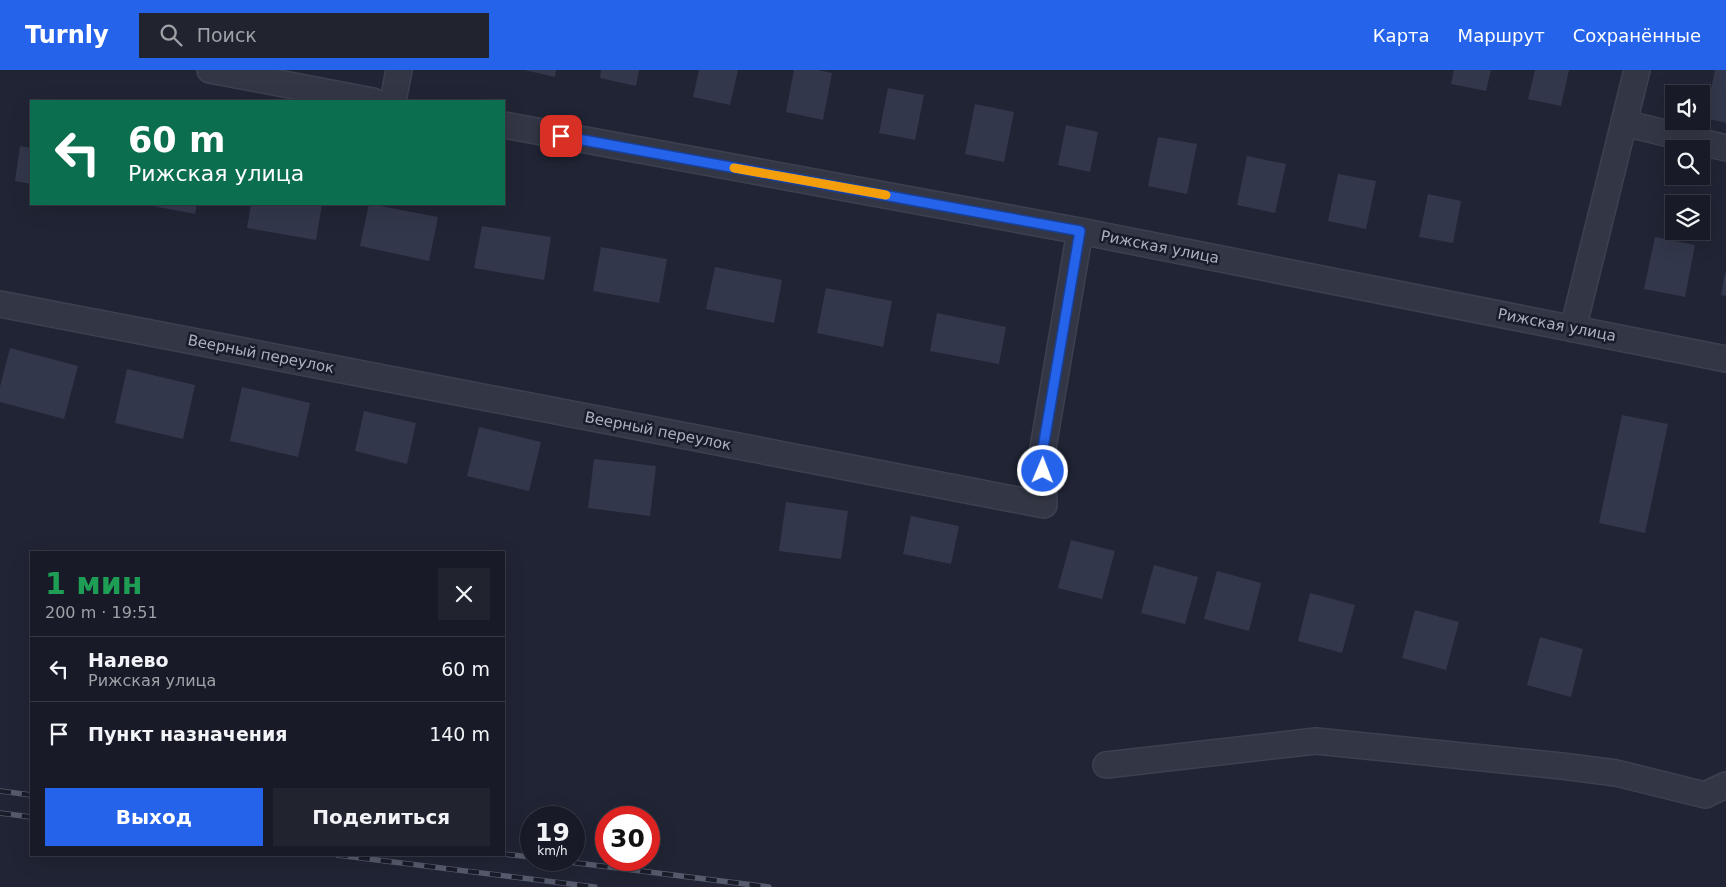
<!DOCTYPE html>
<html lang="ru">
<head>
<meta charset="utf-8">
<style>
	:root { --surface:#181b27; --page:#21242f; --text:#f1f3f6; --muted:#9fa1a7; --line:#363944; --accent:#2563eb }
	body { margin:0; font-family:"DejaVu Sans",sans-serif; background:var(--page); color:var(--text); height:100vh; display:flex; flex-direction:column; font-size:19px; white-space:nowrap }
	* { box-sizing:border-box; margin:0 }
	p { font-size:16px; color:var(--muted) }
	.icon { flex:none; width:28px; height:28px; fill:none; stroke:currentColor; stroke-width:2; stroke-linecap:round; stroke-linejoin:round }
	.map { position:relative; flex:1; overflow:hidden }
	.panel { position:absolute; left:30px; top:481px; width:475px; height:305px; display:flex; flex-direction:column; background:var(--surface); border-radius:0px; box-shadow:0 5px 20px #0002,0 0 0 1px var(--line) }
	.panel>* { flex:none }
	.guide { position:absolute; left:30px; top:30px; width:475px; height:105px; border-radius:0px; box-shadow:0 5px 20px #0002,0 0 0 1px var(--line); background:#0b6e4f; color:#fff; overflow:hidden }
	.controls { position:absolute; left:1665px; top:15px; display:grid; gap:10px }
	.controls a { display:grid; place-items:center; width:45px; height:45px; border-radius:0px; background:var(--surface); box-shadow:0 5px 20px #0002,0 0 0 1px var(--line); font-size:25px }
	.speed { position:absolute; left:520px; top:736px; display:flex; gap:10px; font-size:25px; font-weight:700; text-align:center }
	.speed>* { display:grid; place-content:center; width:65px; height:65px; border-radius:50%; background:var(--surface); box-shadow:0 5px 20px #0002,0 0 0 1px var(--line); line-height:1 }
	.speed small { font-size:12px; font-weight:400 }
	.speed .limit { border:8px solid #d22; background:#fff; color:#111 }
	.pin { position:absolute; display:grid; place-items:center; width:42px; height:42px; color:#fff; margin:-21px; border-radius:10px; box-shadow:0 2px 8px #0006 }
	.me { position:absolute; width:55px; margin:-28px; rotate:1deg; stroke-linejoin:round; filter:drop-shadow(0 0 4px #0008) }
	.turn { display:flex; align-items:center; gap:18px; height:105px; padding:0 15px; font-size:22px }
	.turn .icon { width:65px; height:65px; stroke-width:2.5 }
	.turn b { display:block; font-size:35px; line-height:42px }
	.round { display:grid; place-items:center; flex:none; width:52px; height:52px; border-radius:0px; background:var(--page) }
	.headline { display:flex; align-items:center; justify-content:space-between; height:85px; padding:0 15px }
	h1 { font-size:30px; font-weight:700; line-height:38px; color:#1e9e55 }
	.button { display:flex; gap:10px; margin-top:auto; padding:10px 15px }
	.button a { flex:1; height:58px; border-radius:0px; background:var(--accent); color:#fff; font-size:20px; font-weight:700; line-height:58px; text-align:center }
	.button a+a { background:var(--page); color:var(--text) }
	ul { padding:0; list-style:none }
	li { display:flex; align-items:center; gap:15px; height:65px; padding:0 15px; border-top:1px solid var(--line) }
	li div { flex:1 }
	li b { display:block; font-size:19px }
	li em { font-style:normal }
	header { display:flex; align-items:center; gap:30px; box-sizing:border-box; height:70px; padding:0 25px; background:var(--accent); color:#fff }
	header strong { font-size:24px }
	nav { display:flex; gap:28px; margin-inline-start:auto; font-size:18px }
	.search { width:350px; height:45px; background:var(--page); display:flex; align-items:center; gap:12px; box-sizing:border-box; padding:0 18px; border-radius:0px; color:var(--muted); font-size:19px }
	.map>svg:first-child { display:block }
	.building { fill:#32374b }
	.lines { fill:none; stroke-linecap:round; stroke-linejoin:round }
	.street-casing { stroke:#3c404f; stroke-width:28 }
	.street { stroke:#333745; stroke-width:25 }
	.rail-casing { stroke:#555a6c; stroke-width:5.5 }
	.rail { stroke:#191c29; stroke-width:4; stroke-dasharray:11; stroke-linecap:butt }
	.route-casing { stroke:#184099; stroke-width:12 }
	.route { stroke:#2563eb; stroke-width:9 }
	.slow { stroke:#f59e0b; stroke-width:9 }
	.labels { text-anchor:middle; stroke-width:5; stroke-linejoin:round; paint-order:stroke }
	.street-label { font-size:15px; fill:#adb1c2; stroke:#191c29 }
</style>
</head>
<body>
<header>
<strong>Turnly</strong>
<div class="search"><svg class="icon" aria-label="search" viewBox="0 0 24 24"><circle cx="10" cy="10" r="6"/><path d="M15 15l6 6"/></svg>Поиск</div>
<nav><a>Карта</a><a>Маршрут</a><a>Сохранённые</a></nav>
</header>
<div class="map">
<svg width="1726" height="817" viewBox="0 0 1726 817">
	<rect width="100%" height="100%" fill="#202434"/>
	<g class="building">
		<polygon points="524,0 556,0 555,7"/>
		<polygon points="601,0 639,0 636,16 600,8"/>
		<polygon points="699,0 738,0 730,35 693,27"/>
		<polygon points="794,0 818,0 832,3 823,50 786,42"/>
		<polygon points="1454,0 1491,0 1486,21 1451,14"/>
		<polygon points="1535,0 1569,0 1561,36 1528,29"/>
		<polygon points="1715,0 1726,0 1726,53 1705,48"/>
		<polygon points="888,18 924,25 915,70 879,63"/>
		<polygon points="975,34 1014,42 1004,92 965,84"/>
		<polygon points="1066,55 1098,62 1090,102 1058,95"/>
		<polygon points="1158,67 1197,74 1187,124 1148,116"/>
		<polygon points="20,76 31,78 31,114 15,111"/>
		<polygon points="1247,86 1286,94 1275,143 1237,135"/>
		<polygon points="1338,104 1376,111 1366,159 1328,151"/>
		<polygon points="1428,124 1461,131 1453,173 1419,167"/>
		<polygon points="142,134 197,134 195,144"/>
		<polygon points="251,134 322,134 316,170 247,158"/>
		<polygon points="369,134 438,147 429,191 360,176"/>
		<polygon points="482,156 551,167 544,210 474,198"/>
		<polygon points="1655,167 1695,175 1685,227 1644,219"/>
		<polygon points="601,177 667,189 659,233 593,221"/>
		<polygon points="715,197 782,210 774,253 706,239"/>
		<polygon points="1725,203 1726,203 1726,226 1721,225"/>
		<polygon points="826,218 892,231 883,277 817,263"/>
		<polygon points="937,243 1006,257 999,294 930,281"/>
		<polygon points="10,278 78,296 64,349 0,332 0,317"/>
		<polygon points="127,299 195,315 183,369 115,353"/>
		<polygon points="242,317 310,333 298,387 230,371"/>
		<polygon points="364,341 416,353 407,394 355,381"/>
		<polygon points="1622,345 1668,354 1645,463 1599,453"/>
		<polygon points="479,357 541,372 529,421 467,406"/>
		<polygon points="594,389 656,396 650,446 588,438"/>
		<polygon points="786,432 848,441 841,489 779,481"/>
		<polygon points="911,446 959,456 951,494 903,484"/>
		<polygon points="1071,470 1115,481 1102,529 1058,518"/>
		<polygon points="1154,495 1198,507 1185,554 1141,543"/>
		<polygon points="1217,501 1261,513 1249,561 1204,549"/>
		<polygon points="1310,523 1355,535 1342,583 1298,571"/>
		<polygon points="1415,540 1459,552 1446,600 1402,588"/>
		<polygon points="1540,567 1583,579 1571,627 1527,615"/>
	</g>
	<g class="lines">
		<g class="street-casing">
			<g id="street">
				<polyline points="210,0 373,31"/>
				<polyline points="393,31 399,0"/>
				<polyline points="1624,53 1726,78"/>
				<polyline points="504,55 1080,161 1726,289"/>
				<polyline points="0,234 1044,435 1042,384 1080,161"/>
				<polyline points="1573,259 1637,0"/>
				<polyline points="1106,695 1316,671 1562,696 1616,703 1705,725 1726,715"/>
			</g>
		</g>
		<use href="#street" class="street"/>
		<g class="rail-casing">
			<g id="rail">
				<polyline points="0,721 31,725"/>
				<polyline points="0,743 31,747"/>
				<polyline points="504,784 531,787"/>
				<polyline points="337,785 595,817"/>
				<polyline points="553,790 769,817"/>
			</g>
		</g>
		<use href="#rail" class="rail"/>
	</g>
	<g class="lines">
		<g class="route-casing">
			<polyline id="route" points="561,66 1080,161 1042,384 1043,401"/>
		</g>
		<use href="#route" class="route"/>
		<polyline class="slow" points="734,98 886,125"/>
	</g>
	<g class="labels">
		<g class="street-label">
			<text transform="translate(1160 177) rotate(11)" y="5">Рижская улица</text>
			<text transform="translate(1557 255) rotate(11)" y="5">Рижская улица</text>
			<text transform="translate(261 284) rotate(11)" y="5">Веерный переулок</text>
			<text transform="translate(658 361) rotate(11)" y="5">Веерный переулок</text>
		</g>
	</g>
</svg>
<div class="controls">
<a><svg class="icon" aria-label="sound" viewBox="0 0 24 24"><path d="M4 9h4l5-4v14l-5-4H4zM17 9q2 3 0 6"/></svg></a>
<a><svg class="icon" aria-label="search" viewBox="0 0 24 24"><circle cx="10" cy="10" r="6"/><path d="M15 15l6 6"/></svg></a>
<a><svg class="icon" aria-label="layers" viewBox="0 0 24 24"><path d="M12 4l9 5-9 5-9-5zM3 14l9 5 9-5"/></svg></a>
</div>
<div class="speed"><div>19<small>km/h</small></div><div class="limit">30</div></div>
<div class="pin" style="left:561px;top:66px;background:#d93025"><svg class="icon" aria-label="arrive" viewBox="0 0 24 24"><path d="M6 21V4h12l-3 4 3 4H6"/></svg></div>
<svg class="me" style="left:1043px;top:401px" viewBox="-20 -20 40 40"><circle r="17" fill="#2563eb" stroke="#fff" stroke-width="3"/><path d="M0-11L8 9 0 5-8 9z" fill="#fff"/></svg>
<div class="guide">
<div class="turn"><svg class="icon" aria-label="left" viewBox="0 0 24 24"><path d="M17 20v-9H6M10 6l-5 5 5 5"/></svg><div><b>60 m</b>Рижская улица</div></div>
</div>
<section class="panel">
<div class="headline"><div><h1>1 мин</h1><p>200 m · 19:51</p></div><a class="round"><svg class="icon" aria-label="close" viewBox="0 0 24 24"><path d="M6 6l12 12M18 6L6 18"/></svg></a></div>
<ul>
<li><svg class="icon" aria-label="left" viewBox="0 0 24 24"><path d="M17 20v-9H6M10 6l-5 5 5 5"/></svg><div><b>Налево</b><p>Рижская улица</p></div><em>60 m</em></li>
<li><svg class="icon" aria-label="arrive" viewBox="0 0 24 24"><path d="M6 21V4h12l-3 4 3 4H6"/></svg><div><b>Пункт назначения</b></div><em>140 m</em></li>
</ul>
<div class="button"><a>Выход</a><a>Поделиться</a></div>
</section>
</div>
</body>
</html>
